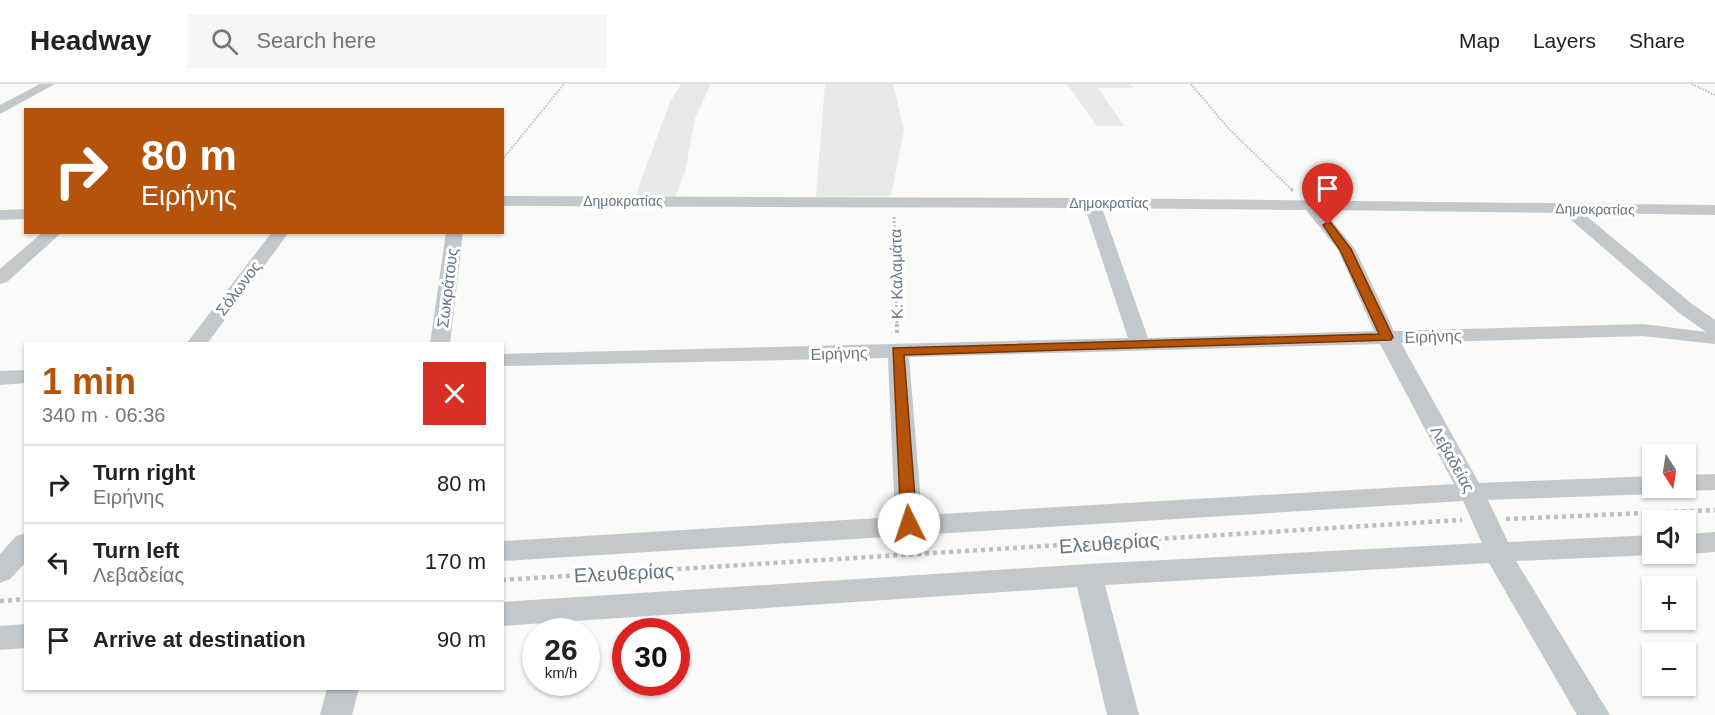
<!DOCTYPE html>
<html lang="en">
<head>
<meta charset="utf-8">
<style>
	:root { --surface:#fff; --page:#f6f6f6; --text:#222; --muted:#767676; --line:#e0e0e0; --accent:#b45309 }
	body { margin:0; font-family:Arial,sans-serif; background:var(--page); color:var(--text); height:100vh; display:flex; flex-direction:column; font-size:22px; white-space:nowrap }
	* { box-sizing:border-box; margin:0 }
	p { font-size:20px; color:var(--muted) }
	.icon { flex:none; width:33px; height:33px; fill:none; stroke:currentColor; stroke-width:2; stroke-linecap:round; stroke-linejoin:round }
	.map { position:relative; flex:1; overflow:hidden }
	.sheet { position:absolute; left:24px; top:258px; width:480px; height:348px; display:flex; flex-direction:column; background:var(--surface); border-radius:0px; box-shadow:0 2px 4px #0004 }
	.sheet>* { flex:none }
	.hud { position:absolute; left:24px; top:24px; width:480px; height:126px; border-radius:0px; box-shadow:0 2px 4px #0004; background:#b45309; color:#fff; overflow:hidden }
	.needle { width:39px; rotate:168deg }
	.controls { position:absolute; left:1642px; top:360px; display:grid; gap:12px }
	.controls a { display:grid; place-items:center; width:54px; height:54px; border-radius:0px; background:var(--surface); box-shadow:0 2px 4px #0004; font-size:30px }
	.speed { position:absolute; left:522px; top:534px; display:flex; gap:12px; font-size:30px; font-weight:700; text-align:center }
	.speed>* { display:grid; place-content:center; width:78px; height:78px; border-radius:50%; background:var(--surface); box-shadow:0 2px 4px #0004; line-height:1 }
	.speed small { font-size:15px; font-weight:400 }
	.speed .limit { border:9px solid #d22; background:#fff; color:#111 }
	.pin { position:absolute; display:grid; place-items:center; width:51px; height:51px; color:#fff; margin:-62px -26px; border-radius:50% 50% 50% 0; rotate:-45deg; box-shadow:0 0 6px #0007 }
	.pin .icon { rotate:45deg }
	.me { position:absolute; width:66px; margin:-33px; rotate:356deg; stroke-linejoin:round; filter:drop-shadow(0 0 4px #0008) }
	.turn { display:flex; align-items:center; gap:21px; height:126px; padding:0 18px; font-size:27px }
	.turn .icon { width:78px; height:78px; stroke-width:2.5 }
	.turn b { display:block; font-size:42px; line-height:51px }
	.round { display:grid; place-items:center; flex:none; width:63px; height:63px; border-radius:0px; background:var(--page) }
	.overview { display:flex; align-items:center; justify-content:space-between; height:102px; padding:0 18px }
	h1 { font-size:36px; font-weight:700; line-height:45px; color:var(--accent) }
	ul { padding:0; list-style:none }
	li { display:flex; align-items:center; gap:18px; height:78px; padding:0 18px; border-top:2px solid var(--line) }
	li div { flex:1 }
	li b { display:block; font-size:22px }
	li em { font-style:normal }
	header { display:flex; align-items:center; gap:36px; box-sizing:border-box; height:84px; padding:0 30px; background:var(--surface); border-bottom:2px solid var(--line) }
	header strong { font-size:28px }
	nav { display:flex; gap:33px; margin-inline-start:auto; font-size:21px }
	.search { width:420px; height:54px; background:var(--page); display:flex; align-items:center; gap:15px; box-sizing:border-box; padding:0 21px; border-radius:0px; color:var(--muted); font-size:22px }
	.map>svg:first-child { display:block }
	.built { fill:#e8e9e9 }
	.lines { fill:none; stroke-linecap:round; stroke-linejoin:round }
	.path-far3 { stroke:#bbbfc2; stroke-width:2; stroke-dasharray:1.5 1.5; stroke-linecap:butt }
	.path-far2 { stroke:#bbbfc2; stroke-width:3; stroke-dasharray:2 2; stroke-linecap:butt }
	.path-far1 { stroke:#bbbfc2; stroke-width:4; stroke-dasharray:3 3; stroke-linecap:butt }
	.path { stroke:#bbbfc2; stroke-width:4.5; stroke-dasharray:4 4; stroke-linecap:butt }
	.minor { fill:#c3c8cc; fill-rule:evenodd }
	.route { fill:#b45309; stroke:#753606; stroke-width:1.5 }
	.labels { text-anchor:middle; stroke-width:6; stroke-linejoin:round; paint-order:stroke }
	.far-street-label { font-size:14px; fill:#657683; stroke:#fff }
	.street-label { font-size:16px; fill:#657683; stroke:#fff }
	.near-street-label { font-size:20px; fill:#657683; stroke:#fff }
</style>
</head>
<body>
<header>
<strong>Headway</strong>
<div class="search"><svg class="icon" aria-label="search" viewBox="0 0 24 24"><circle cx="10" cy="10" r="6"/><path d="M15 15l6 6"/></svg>Search here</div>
<nav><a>Map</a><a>Layers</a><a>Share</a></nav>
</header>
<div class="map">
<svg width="1715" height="631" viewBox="0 0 1715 631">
	<rect width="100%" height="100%" fill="#fafaf8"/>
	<g class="built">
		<polygon points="681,0 711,0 695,34 685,88 675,113 635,113 670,18"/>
		<polygon points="825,0 893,0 904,46 891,112 816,113"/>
		<polygon points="1067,0 1130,0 1133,4 1098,4 1124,42 1097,42"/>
	</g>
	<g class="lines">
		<g class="path-far3">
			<polyline points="1191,0 1229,45 1293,107"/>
			<polyline points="1692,0 1715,11"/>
			<polyline points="502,76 564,0"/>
		</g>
		<g class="path-far2">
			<polyline points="1291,105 1293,107"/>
			<polyline points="894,133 897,241"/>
		</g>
		<polyline class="path-far1" points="897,240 897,251"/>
		<g class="path">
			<polyline points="1506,435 1715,426"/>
			<polyline points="502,496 1462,436"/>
			<polyline points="0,517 26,515"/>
		</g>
		<g class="minor">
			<polygon points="40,0 55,0 0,30 0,21"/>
			<path d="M502 112 1092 114 1715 121V131L1583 129 1692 220 1715 236V260L1643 252 1401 259 1479 399 1653 392V404H1664L1653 410 1488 416 1508 458 1653 451V470H1658L1653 471 1516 477 1610 631H1577L1489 479 1105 501 1139 631H1107L1077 503 502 542V518L1088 480 1482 459 1463 417 502 477V457L895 433 888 274 502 282V270L1128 254 1085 124 502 122ZM1102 124 1306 126 1338 166 1374 247 1148 254ZM1323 126 1563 129 1678 228 1706 248 1643 240 1394 247 1355 165ZM1380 260 1454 400 922 431 909 273Z"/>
			<polygon points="26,125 26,135 0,136 0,126"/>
			<polygon points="43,148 62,148 7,198 0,200 0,185"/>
			<polygon points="272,148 289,148 207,260 186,260"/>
			<polygon points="446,148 463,148 450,260 430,260"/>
			<polygon points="26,286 26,299 0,301 0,287"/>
			<polygon points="1715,390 1715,406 1686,407 1676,404 1686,404 1686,391"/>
			<polygon points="1715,448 1715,468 1686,470 1685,470 1686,450"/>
			<polygon points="26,449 26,478 10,495 0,499 0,470 16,452"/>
			<polygon points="26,540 26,564 0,566 0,542"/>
			<polygon points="327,604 359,604 352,631 320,631"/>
		</g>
	</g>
	<polygon class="route" points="1328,138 1331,139 1351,165 1393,253 1391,256 904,271 917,440 915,444 904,444 901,440 893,264 1379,250 1340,166 1323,141"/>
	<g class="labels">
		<g class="far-street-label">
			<text x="623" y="122">Δημοκρατίας</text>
			<text x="1109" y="124">Δημοκρατίας</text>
			<text transform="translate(1595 125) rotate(1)" y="5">Δημοκρατίας</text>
		</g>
		<g class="street-label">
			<text transform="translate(896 190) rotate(-91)" y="6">Κ. Καλαμάτα</text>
			<text transform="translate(238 204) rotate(-53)" y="6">Σόλωνος</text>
			<text transform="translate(447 204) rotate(-83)" y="6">Σωκράτους</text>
			<text transform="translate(1433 252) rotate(-2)" y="6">Ειρήνης</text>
			<text transform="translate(839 269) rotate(-2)" y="6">Ειρήνης</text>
			<text transform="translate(1453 375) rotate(61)" y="6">Λεβαδείας</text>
		</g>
		<g class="near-street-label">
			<text transform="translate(1109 459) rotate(-4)" y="7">Ελευθερίας</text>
			<text transform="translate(624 489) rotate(-3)" y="7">Ελευθερίας</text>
		</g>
	</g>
</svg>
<div class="controls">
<a><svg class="needle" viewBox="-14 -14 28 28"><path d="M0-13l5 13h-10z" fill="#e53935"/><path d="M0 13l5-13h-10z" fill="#767676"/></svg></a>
<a><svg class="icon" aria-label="sound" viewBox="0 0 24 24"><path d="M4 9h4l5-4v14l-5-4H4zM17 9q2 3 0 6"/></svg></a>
<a>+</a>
<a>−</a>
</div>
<div class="speed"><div>26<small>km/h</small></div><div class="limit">30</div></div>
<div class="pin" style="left:1328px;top:141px;background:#d93025"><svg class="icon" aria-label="arrive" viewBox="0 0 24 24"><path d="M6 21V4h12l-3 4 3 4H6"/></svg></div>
<svg class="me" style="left:909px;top:440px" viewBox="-20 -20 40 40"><circle r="19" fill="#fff"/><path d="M0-13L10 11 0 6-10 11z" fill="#b45309"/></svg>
<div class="hud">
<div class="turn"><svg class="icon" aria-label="right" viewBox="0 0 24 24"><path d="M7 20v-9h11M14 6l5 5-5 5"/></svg><div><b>80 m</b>Ειρήνης</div></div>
</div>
<section class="sheet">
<div class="overview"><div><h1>1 min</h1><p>340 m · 06:36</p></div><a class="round" style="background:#d93025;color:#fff"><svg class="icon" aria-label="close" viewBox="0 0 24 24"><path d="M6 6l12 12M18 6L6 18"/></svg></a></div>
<ul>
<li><svg class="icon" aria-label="right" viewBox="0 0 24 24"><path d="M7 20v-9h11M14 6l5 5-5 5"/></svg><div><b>Turn right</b><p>Ειρήνης</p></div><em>80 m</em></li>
<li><svg class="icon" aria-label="left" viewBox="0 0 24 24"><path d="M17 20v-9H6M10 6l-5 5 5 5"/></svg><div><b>Turn left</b><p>Λεβαδείας</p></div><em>170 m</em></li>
<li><svg class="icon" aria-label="arrive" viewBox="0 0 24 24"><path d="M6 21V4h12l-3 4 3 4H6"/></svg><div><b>Arrive at destination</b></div><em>90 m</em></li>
</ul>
</section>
</div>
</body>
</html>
